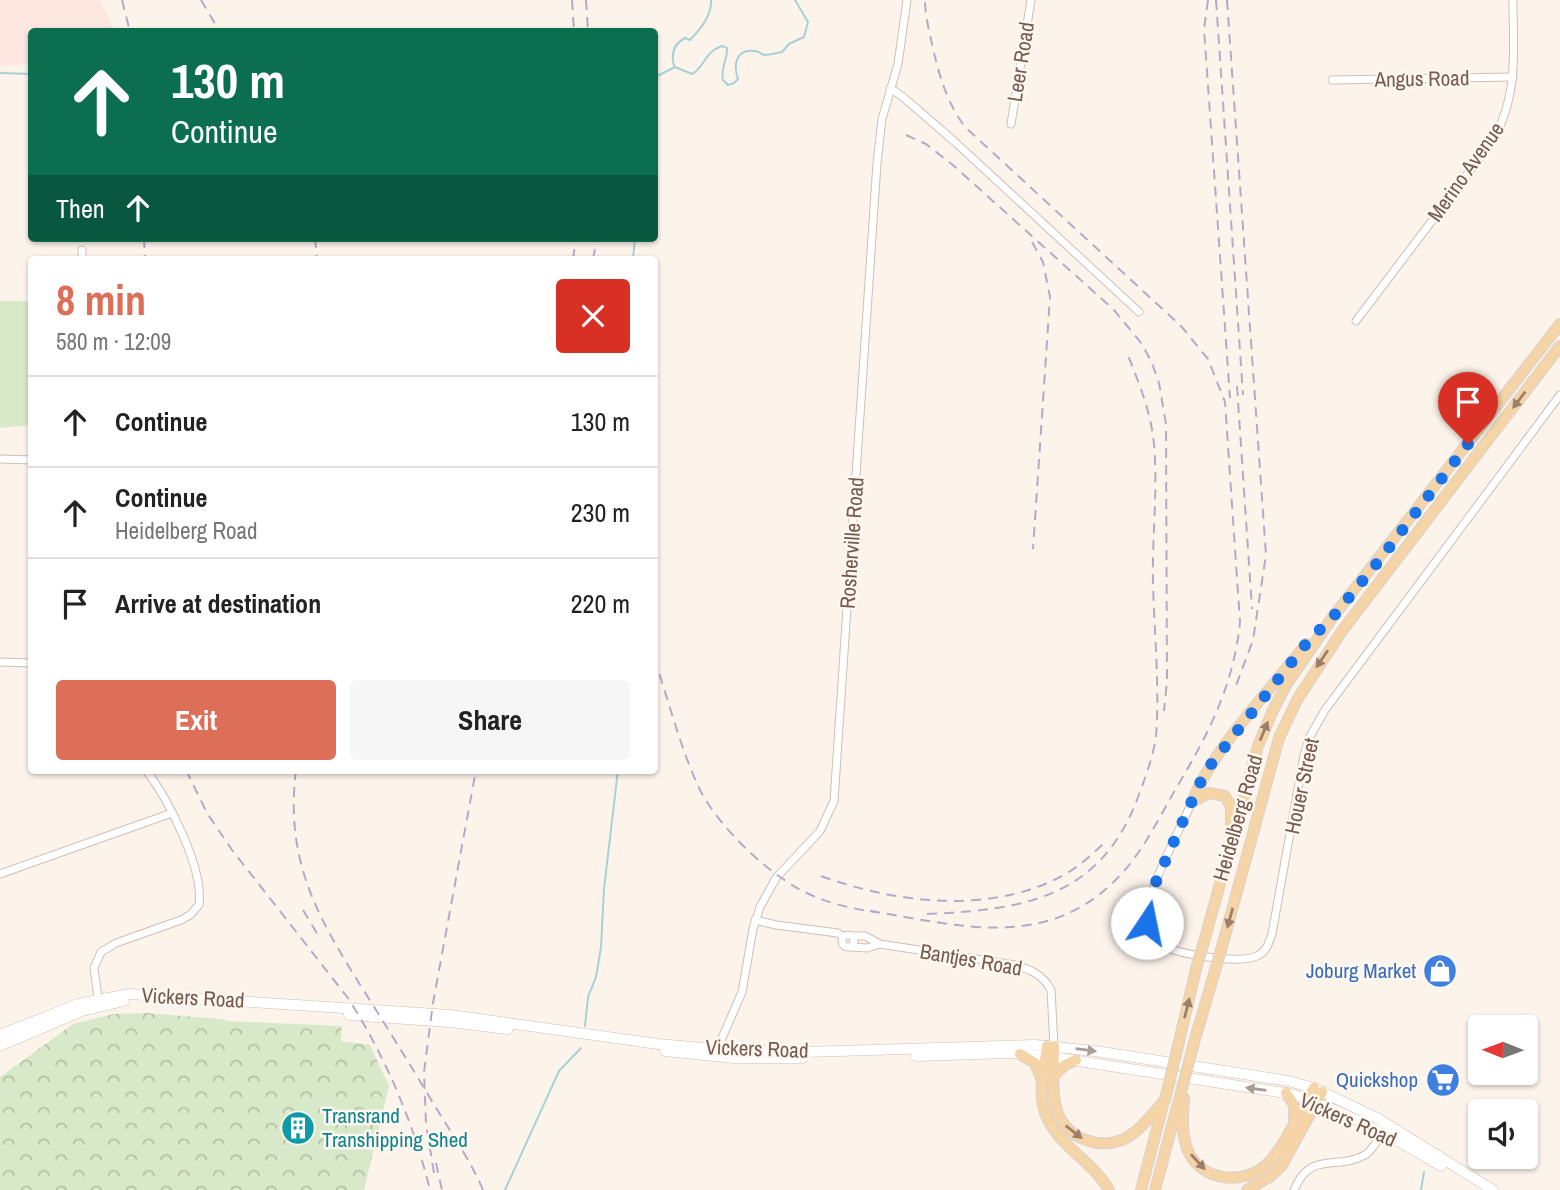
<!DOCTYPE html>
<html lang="en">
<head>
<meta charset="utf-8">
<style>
	:root { --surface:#fff; --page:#f6f6f6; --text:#222; --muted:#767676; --line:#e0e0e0; --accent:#dd6e58 }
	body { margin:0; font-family:"Archivo Narrow",sans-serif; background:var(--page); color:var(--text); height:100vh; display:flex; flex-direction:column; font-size:26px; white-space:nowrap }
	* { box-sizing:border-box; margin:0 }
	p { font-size:23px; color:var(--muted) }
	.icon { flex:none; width:38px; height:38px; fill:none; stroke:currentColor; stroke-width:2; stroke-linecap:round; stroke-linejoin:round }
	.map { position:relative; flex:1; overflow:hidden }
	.panel { position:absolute; left:28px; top:256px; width:630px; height:518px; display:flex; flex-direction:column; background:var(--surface); border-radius:7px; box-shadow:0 2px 5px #0004 }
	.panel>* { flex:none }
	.banner { position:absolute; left:28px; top:28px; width:630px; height:214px; border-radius:7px; box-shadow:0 2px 5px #0004; background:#0b6e4f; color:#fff; overflow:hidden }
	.needle { width:46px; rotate:271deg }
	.fabs { position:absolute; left:1468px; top:1015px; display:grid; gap:14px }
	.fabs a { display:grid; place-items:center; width:70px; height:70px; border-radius:7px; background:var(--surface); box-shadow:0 2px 5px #0004; font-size:35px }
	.pin { position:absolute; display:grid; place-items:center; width:60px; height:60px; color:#fff; margin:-72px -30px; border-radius:50% 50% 50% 0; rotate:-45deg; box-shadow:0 0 7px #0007 }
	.pin .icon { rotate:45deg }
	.me { position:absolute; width:77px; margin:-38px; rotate:11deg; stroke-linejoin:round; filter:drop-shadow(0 0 5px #0008) }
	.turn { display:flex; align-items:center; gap:24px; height:147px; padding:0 28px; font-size:32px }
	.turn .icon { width:91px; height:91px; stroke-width:2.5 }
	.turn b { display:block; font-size:49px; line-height:60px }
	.then { display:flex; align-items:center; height:66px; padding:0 28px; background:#0003; gap:14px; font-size:26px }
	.round { display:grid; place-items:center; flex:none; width:74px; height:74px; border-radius:7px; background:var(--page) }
	.head { display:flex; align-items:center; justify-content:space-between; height:119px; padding:0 28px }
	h1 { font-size:42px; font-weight:800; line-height:52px; color:var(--accent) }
	.primary-button { display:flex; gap:14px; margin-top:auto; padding:14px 28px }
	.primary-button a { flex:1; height:80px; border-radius:7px; background:var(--accent); color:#fff; font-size:28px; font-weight:800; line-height:80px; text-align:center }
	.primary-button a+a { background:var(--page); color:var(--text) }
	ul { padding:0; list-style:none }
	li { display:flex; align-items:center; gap:21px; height:91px; padding:0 28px; border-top:2px solid var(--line) }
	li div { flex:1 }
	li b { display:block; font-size:26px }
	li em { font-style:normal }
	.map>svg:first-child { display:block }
	.commercial { fill:#fbe6e0 }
	.green { fill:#d8e9c9 }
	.forest { fill:url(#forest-crowns) }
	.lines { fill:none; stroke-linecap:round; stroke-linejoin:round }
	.stream { stroke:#a7d1d6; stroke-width:2 }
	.street-casing { stroke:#d0beb3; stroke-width:9 }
	.secondary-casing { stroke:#d3beb1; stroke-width:11 }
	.primary-casing { stroke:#d9d1ce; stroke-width:12 }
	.street { stroke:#fff; stroke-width:7 }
	.secondary { stroke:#fff; stroke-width:10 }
	.primary { stroke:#f5d4a8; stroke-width:10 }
	.rail { stroke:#b7a9c6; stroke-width:2; stroke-dasharray:10 7; stroke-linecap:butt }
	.primary-bridge-casing { stroke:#d9d1ce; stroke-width:12; stroke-linecap:butt }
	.primary-bridge { stroke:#f5d4a8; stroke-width:10 }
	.oneway { fill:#9c7f6a }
	.oneway2 { fill:#ad9c95 }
	.route { stroke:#1a73e8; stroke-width:12; stroke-dasharray:0 21.6 }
	.labels { text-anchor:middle; stroke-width:5; stroke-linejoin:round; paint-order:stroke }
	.street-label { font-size:21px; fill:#765a4f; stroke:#fef8f1 }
	.shop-label { font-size:21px; fill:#366cbe; stroke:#fef8f1; text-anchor:end }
	.culture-label { font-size:21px; fill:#0d838f; stroke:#fef8f1; text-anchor:start }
</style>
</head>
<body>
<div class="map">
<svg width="1560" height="1190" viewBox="0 0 1560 1190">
	<defs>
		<pattern id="forest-crowns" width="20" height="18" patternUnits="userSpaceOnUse" patternTransform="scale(1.75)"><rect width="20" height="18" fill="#d8e9c9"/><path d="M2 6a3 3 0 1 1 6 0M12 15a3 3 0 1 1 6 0" fill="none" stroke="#b4c0a6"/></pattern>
	</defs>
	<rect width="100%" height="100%" fill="#fcf4eb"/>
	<polygon class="commercial" points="0,0 100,0 114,31 32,32 31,64 0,66"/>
	<polygon class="green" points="0,301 31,301 31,425 0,428"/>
	<polygon class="forest" points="146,1013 222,1019 228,1021 342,1026 341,1041 370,1045 389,1086 364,1190 0,1190 0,1077 73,1024 113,1014"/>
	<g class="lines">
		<g class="stream">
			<path d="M674 66C671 54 673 44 685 38L690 40C701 29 712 15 711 0"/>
			<polyline points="0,73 32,74"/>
			<path d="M654 83 657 76 675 67 692 74C705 67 704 52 722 46L727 48C728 59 720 68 723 80L728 85 734 83 738 79C733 65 736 49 754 51 763 52 756 53 765 55 770 55 776 53 782 52L789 44 804 37 808 22 795 0"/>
			<polyline points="633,259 635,238"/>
			<polyline points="585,1026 588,997 596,977 601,947 604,889 618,770"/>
			<polyline points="505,1190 559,1071 581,1048"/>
			<polyline points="1421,1190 1424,1172"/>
		</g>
		<g class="street-casing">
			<g id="street">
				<polyline points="1332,80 1513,77"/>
				<polyline points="890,88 903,97 955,142 1139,312"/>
				<polyline points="1011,124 1031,0"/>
				<polyline points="82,259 82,250"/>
				<path d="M1356 321 1494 139C1519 92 1513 51 1513 0"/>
				<polyline points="0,459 32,460"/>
				<polyline points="0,662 32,663"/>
				<path d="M1192 802C1181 828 1142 898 1147 923 1149 932 1155 940 1162 945 1180 955 1239 964 1257 956 1266 952 1269 943 1272 934L1304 755 1309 738 1325 710 1560 395"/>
				<polyline points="0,874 172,813"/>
				<polyline points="755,920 776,925 838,933 843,937"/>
				<circle cx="848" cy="941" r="6"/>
				<path d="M852 936H865L880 944 1015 965C1030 969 1043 975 1051 990L1054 1046"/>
				<polyline points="851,947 867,948 880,944"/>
				<path d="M99 1005 94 968 101 952 116 943 181 920 190 915 199 905C204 868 168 799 146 770"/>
				<polyline points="716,1052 742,992 753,929 760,907 776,878 820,831 834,801 877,163 882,119 898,64 907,0"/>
				<path d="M1294 1190C1311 1150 1335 1171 1365 1155 1373 1150 1377 1141 1382 1133"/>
			</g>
		</g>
		<g class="secondary-casing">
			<g id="secondary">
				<polyline points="349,1015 449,1022 508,1029"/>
				<polyline points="0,1035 78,1004 129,994 451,1015 658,1044 716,1049 805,1052 1035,1045 1095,1051 1289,1081 1314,1088 1377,1118 1493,1190"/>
				<polyline points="0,1046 82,1011 124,1001"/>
				<polyline points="665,1051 734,1058 803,1058"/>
				<path d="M916 1056 1007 1053 1046 1056 1291 1094C1344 1110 1395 1138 1441 1166"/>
			</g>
		</g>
		<g class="primary-casing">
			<g id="primary">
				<path d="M1192 802C1214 747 1269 692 1306 644"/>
				<polyline points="1192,802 1209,793 1225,796 1231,806 1231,825"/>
				<polyline points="1205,938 1258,746 1273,710 1288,682 1332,618 1560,324"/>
				<polyline points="1223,943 1279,738 1297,700 1342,631 1560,346"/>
				<path d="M1047 1046C1045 1065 1039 1086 1043 1105 1050 1142 1092 1159 1109 1190"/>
				<path d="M1054 1046C1054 1066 1051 1088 1056 1107 1063 1139 1104 1154 1131 1135 1144 1126 1154 1112 1165 1100"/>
				<polyline points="1178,1046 1196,969"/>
				<polyline points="1193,1046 1214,974"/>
				<polyline points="1020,1054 1035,1063 1041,1078"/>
				<polyline points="1054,1075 1065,1065 1076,1060"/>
				<polyline points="1286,1093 1294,1105 1294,1120"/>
				<path d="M1184 1098C1183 1115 1181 1134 1188 1151 1202 1181 1242 1186 1266 1165 1284 1149 1299 1111 1314 1088"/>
				<polyline points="1141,1190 1164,1101"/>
				<polyline points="1155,1190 1178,1103"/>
				<polyline points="1247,1190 1271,1176 1282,1165 1322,1092"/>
			</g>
		</g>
		<use href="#street" class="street"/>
		<use href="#secondary" class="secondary"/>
		<use href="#primary" class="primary"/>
		<g class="rail">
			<polyline points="122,0 130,32"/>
			<polyline points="201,0 220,32"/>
			<polyline points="572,0 574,32"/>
			<polyline points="586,0 588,32"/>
			<polyline points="1208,0 1204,29 1230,398"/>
			<polyline points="1216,0 1243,395"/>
			<polyline points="1227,0 1266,555 1253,640 1234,691"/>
			<polyline points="906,135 926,144 954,166 1114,310 1142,344 1152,363 1159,383 1166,424 1167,681 1164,711"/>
			<polyline points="144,238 145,259"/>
			<polyline points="315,238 317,259"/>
			<polyline points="1032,242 1043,262 1050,297 1033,549"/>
			<polyline points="573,259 576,238"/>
			<polyline points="593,259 597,238"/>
			<polyline points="1237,386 1252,609"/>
			<path d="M654 658C669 701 680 748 700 790 720 829 774 881 816 897 835 905 858 910 878 912"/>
			<path d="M186 770 207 813 232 850 348 998C386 1058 413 1121 430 1190"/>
			<path d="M296 770C284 867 322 924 371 1002 395 1040 418 1078 441 1116 456 1140 472 1164 483 1190"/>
			<path d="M821 876C893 902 982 914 1054 880 1074 871 1091 856 1106 841"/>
			<polyline points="303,910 318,935"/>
			<path d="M870 911C963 926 1052 953 1124 871 1146 846 1161 814 1178 785 1209 733 1234 684 1240 622L1225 402 1208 359 1181 326 965 127C946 101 939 75 932 44 929 30 925 15 925 0"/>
			<path d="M927 914C1023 910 1101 898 1138 797 1145 778 1153 758 1156 736 1160 689 1154 631 1153 582 1152 537 1158 490 1154 444 1151 412 1139 383 1127 353"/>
			<polyline points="436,1163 442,1190"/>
			<polyline points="434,1173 426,1124 424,1072 433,1003 476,770"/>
		</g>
		<g class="primary-bridge-casing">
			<g id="primary-bridge">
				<polyline points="1196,969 1205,938"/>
				<polyline points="1214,974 1223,943"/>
				<polyline points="1165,1100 1178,1046"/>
				<polyline points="1179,1100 1193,1046"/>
			</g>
		</g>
		<use href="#primary-bridge" class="primary-bridge"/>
	</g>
	<defs><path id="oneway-solid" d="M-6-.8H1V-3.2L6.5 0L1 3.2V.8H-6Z" transform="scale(1.75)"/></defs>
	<g class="oneway">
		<use href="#oneway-solid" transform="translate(1519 400) rotate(127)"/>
		<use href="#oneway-solid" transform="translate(1322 659) rotate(124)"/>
		<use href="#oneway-solid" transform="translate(1264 731) rotate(-68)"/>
		<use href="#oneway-solid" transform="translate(1230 918) rotate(105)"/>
		<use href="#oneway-solid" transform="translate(1187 1008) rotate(-76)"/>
		<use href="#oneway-solid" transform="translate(1074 1132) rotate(38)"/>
		<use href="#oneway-solid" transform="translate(1198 1162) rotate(47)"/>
	</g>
	<g class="oneway2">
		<use href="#oneway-solid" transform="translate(1086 1050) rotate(7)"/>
		<use href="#oneway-solid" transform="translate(1256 1089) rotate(-172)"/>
	</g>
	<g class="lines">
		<polyline class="route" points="1147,923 1149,901 1155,884 1199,785 1209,767 1309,640 1332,618 1378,562 1468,444"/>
	</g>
	<defs>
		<g id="shop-disc" transform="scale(1.75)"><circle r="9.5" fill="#3f7fe0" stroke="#fef8f1"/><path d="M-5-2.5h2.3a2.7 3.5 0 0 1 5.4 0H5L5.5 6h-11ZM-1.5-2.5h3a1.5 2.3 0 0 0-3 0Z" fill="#fff"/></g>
		<g id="supermarket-disc" transform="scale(1.75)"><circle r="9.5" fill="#3f7fe0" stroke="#fef8f1"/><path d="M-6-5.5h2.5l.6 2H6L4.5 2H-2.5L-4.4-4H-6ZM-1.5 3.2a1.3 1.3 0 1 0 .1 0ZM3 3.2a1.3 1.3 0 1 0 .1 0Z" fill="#fff"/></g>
		<g id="building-disc" transform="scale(1.75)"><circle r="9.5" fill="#0f9aa8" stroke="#fef8f1"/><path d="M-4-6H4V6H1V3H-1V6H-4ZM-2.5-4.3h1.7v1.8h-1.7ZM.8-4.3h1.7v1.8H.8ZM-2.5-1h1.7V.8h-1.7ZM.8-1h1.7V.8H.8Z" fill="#fff"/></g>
	</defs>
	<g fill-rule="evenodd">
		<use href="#shop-disc" x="1440" y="971"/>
		<use href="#supermarket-disc" x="1443" y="1080"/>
		<use href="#building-disc" x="298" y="1128"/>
	</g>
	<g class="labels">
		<g class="street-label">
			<text transform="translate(1021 62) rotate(-81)" y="7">Leer Road</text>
			<text transform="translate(1422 79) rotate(-1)" y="7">Angus Road</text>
			<text transform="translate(1466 172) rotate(-55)" y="7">Merino Avenue</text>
			<text transform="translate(852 543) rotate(-86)" y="7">Rosherville Road</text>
			<text transform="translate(1302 786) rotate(-78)" y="7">Houer Street</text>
			<text transform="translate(1238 818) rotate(-74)" y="7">Heidelberg Road</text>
			<text transform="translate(971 960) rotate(10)" y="7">Bantjes Road</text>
			<text transform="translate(193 998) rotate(3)" y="7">Vickers Road</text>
			<text transform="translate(757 1049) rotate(2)" y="7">Vickers Road</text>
			<text transform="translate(1348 1120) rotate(24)" y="7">Vickers Road</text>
		</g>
		<g class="shop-label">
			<text x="1416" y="978">Joburg Market</text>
			<text x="1418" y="1087">Quickshop</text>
		</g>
		<g class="culture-label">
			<text x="322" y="1123">Transrand<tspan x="322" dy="24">Transhipping Shed</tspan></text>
		</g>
	</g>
</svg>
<div class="fabs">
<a><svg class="needle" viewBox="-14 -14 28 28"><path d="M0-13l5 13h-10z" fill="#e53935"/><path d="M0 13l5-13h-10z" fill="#767676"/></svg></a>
<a><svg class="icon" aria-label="sound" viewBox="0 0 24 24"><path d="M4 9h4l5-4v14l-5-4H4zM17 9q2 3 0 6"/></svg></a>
</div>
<div class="pin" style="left:1468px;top:444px;background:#d93025"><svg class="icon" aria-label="arrive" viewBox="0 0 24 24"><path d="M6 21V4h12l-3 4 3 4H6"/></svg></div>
<svg class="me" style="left:1147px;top:923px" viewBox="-20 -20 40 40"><circle r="19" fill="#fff"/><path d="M0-13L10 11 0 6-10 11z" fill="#1a73e8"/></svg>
<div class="banner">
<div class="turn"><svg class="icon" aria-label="ahead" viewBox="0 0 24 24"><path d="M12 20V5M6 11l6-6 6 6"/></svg><div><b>130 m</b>Continue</div></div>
<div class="then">Then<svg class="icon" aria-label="ahead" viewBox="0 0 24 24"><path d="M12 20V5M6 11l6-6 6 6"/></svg></div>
</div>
<section class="panel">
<div class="head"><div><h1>8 min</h1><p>580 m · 12:09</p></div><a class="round" style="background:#d93025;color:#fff"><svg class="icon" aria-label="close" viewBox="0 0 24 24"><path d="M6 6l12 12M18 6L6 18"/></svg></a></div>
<ul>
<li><svg class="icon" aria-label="ahead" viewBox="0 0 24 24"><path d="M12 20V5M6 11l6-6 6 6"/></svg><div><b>Continue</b></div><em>130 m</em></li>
<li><svg class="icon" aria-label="ahead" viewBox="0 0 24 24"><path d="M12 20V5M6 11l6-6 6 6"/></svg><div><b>Continue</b><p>Heidelberg Road</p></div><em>230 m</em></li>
<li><svg class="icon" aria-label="arrive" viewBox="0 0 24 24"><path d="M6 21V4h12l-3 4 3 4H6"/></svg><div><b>Arrive at destination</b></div><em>220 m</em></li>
</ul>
<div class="primary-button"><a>Exit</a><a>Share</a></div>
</section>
</div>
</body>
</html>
